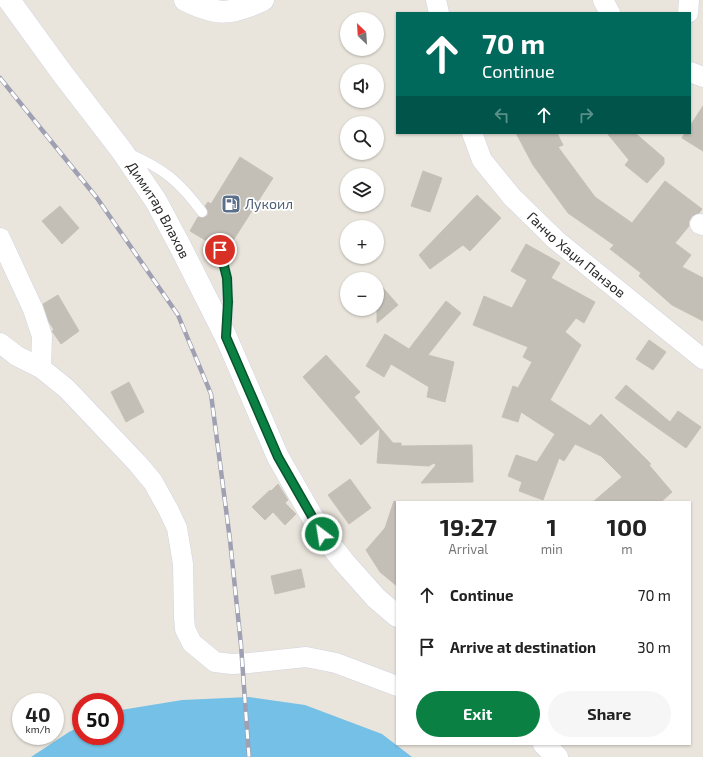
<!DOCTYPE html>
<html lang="en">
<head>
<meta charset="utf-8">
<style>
	:root { --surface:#fff; --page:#f6f6f6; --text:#222; --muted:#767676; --accent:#0b8043 }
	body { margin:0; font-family:"Exo 2",sans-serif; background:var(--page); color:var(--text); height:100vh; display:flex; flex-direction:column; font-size:15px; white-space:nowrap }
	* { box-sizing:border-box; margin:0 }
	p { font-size:13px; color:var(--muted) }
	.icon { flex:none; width:22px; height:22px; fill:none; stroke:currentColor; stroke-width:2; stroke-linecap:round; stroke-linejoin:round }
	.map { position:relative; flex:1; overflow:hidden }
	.details { position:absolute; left:396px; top:501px; width:295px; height:244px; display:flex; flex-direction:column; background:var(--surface); border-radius:0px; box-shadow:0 1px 3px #0004 }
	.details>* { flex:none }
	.guide { position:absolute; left:396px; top:12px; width:295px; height:122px; border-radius:0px; box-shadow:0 1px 3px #0004; background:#00695c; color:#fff; overflow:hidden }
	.needle { width:26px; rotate:335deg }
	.buttons { position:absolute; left:340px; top:12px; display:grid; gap:8px }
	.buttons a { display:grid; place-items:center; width:44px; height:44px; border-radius:50%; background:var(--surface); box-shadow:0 1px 3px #0004; font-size:20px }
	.speed { position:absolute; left:12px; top:693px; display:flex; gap:8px; font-size:20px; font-weight:700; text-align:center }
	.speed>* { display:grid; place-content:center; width:52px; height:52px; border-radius:50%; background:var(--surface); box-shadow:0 1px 3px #0004; line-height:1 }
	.speed small { font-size:10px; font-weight:400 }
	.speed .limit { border:6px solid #d22; background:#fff; color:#111 }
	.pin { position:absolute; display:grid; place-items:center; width:34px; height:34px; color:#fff; margin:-17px; border:2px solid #fff; border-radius:50%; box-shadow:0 1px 4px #0007 }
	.me { position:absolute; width:44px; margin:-22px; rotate:329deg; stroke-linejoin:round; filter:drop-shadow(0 0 3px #0008) }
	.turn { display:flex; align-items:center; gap:14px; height:84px; padding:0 20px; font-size:18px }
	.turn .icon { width:52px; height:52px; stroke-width:2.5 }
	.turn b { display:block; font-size:28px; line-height:34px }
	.lanes { display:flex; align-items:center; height:38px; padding:0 20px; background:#0003; justify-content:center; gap:20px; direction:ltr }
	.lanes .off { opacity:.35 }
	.eta { display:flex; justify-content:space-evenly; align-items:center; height:68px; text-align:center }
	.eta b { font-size:24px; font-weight:700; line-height:28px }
	.button { display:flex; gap:8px; margin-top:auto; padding:8px 20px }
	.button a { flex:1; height:46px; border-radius:24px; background:var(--accent); color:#fff; font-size:16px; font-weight:700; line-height:46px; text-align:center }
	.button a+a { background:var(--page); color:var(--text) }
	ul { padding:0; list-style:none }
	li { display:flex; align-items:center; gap:12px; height:52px; padding:0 20px }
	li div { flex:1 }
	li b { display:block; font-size:15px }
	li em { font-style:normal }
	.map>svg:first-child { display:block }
	.water { fill:#75c0e6 }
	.building { fill:#c3bfb7; stroke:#c5c1b5 }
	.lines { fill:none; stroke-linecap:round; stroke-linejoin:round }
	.service-casing { stroke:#d1d3e1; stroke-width:11 }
	.minor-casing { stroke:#d1d3e1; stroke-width:21 }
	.tertiary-casing { stroke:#d1d3e1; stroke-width:23 }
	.secondary-casing { stroke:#d1d3e1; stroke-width:23 }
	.service { stroke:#fff; stroke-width:10 }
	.minor { stroke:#fff; stroke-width:20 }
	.tertiary { stroke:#fff; stroke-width:22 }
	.secondary { stroke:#fff; stroke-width:22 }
	.rail-casing { stroke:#9fa0b2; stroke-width:4.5 }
	.rail { stroke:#fff; stroke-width:3; stroke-dasharray:9; stroke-linecap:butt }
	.route-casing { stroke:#07532c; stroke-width:10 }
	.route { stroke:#0b8043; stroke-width:7 }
	.labels { text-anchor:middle; stroke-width:3.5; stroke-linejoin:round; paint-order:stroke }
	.service-label { font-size:14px; fill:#4e5e75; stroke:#fff; text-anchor:start }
	.street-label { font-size:14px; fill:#292929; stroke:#fff }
</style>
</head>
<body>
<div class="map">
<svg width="703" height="757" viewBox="0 0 703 757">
	<rect width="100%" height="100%" fill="#eae5dc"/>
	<polygon class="water" points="249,697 305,705 382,734 412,757 31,757 69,732 81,726 81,736 115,736 115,711 182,700"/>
	<g class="building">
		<polygon points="703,106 703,151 682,138 685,133 690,133 690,126"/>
		<polygon points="516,133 557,133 563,145 558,147 595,197 632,223 665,181 702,209 699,213 692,216 689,221 689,226 675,243 691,255 682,267 703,278 703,321 672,305 639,276 641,273 610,249 614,245 568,213 533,165"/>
		<polygon points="607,133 635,133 664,158 664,164 647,183 625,165 629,160"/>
		<polygon points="240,157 273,178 227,250 225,246 222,244 218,244 215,246 190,231 198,217 203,218 208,215 208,211 205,206 208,202 211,204"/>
		<polygon points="423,171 442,178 430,212 411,206"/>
		<polygon points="477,195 501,218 470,251 463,245 430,269 419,255"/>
		<polygon points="60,206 79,228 62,244 42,221"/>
		<polygon points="526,244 560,263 551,278 595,302 584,323 576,318 565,332 581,345 550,400 590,426 601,414 651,464 649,465 672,492 661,502 593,502 622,477 601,456 575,444 564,461 559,458 543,500 519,491 522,482 508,476 516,455 537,462 555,434 521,412 518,422 502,417 513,386 518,388 532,362 523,357 528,347 473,325 484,296 512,308 527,280 511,271"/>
		<polygon points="377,281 398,305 377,323"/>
		<polygon points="58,295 79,331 61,344 52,331 54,330 49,322 43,304"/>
		<polygon points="446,301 461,313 428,355 454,362 445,402 427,397 429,387 391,364 384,377 366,366 385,334 409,349"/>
		<polygon points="649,340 666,352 653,370 636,359"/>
		<polygon points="326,355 360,392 354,397 393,443 401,443 401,446 472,445 473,482 421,483 436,465 434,463 429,466 377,463 380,428 361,445 303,377"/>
		<polygon points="129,382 144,412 126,422 111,392"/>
		<polygon points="626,385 670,422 678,411 701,427 686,448 615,398"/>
		<polygon points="350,479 371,508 349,524 328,495"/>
		<polygon points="278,484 288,500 285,503 296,514 285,525 273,512 265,520 252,507 270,490 271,491"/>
		<polygon points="394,501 397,502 397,586 380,572 366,550 385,528"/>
		<polygon points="301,569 305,587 275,594 271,576"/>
	</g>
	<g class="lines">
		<g class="service-casing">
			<g id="service">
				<path d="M128 153C164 169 179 181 202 212"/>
				<polyline points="220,250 227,278 228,302 227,327"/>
			</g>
		</g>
		<g class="minor-casing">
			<g id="minor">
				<polyline points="436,0 439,13"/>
				<polyline points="603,0 610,13"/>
				<polyline points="688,13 689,0"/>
				<polyline points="690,72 703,77"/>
				<path id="s1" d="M472 133 482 160 512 197 556 240 703 359"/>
				<polyline points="700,224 703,225"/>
				<polyline points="0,238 33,309 42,336 41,368"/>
				<polyline points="0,343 17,356 41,368 67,389 138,464 153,482 168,509 177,528 183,564 184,617 185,629 192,643 215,662 232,664 249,663 306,657 336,663 397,686"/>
			</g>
		</g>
		<g class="tertiary-casing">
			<path id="tertiary" d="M185 0C218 16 230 15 263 0"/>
		</g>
		<g class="secondary-casing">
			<g id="secondary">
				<path id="s2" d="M9 0 62 73 122 151 156 201 180 246 226 337 278 457 322 534 344 562 376 598 397 616"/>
				<polyline points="544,744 557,757"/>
			</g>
		</g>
		<use href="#service" class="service"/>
		<use href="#minor" class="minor"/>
		<use href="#tertiary" class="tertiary"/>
		<use href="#secondary" class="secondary"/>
		<g class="rail-casing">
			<polyline id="rail" points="0,78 97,198 178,315 211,394 230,540 241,645 249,757"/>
		</g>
		<use href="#rail" class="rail"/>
	</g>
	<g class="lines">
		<g class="route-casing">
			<polyline id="route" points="220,250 227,278 228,302 226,337 278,457 322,534"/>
		</g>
		<use href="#route" class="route"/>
	</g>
	<defs>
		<g id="fuel-square" transform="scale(1)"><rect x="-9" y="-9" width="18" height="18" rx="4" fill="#5c6f8a" stroke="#fff"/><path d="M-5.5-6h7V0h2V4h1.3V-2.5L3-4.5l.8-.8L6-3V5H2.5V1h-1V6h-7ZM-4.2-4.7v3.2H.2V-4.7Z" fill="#fff"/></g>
	</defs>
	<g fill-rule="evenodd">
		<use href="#fuel-square" x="231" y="204"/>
	</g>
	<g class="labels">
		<g class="service-label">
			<text x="245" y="209">Лукоил</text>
		</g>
		<g class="street-label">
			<text dy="5" stroke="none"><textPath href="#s2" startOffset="258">Димитар Влахов</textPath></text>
			<text dy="5" stroke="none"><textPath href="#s1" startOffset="163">Ганчо Хаџи Панзов</textPath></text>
		</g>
	</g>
</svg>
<div class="buttons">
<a><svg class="needle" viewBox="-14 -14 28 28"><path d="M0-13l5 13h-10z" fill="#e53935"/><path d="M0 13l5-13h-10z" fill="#767676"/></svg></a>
<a><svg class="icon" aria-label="sound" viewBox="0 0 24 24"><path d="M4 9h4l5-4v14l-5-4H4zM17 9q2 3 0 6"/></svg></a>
<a><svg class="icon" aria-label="search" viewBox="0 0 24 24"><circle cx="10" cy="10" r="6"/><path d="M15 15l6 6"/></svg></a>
<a><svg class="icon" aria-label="layers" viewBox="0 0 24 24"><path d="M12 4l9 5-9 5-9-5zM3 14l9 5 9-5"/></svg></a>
<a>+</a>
<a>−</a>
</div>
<div class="speed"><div>40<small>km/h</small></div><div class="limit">50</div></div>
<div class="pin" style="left:220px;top:250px;background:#d93025"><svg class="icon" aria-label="arrive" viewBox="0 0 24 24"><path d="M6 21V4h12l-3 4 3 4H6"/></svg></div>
<svg class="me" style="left:322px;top:534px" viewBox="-20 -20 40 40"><circle r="17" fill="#0b8043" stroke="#fff" stroke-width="3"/><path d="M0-11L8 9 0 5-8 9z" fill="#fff"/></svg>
<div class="guide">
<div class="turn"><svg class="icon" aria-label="ahead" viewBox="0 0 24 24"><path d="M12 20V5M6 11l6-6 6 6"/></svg><div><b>70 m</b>Continue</div></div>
<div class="lanes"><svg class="icon off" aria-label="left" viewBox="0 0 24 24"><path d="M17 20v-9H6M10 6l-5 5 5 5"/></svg><svg class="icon" aria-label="ahead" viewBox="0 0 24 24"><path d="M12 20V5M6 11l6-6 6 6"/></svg><svg class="icon off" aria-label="right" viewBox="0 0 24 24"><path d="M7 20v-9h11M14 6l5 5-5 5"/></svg></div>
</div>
<section class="details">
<div class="eta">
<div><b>19:27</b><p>Arrival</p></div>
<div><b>1</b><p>min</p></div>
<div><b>100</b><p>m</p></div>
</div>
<ul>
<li><svg class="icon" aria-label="ahead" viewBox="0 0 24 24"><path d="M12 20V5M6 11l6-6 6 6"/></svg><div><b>Continue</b></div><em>70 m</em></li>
<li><svg class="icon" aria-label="arrive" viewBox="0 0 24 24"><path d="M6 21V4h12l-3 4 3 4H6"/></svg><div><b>Arrive at destination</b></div><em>30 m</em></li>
</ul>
<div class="button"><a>Exit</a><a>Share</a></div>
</section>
</div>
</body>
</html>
